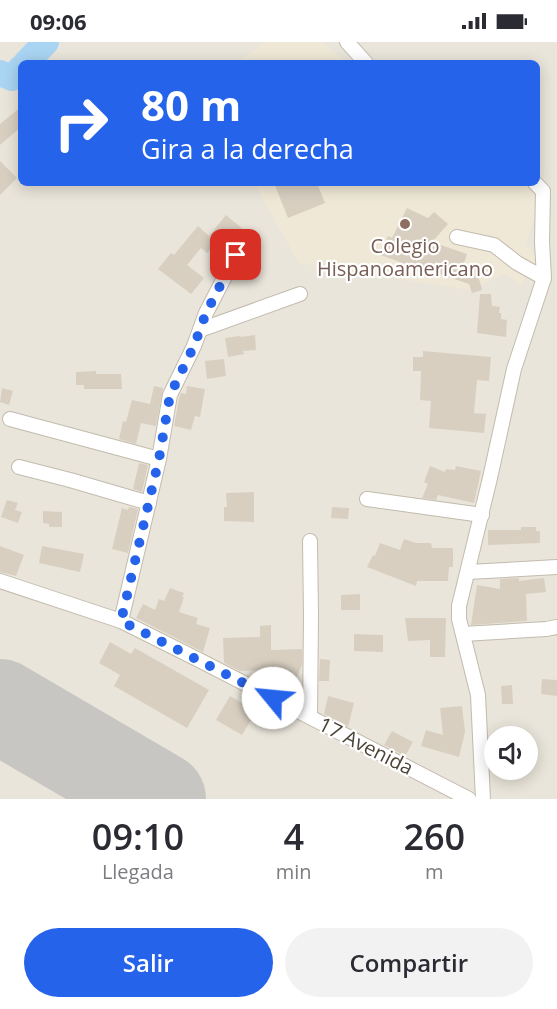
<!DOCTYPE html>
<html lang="es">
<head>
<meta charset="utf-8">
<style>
	:root { --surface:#fff; --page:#f2f2f3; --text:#2b2b33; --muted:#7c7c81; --accent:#2563eb }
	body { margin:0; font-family:"Open Sans",sans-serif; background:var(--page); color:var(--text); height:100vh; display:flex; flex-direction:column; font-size:22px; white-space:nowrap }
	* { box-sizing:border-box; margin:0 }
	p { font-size:20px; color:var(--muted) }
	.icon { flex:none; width:33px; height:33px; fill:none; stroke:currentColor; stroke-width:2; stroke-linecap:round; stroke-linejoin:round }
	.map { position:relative; height:757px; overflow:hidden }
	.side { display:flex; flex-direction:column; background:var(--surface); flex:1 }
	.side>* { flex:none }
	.top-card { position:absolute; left:18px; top:18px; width:522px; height:126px; border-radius:9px; box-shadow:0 3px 15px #0003; background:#2563eb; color:#fff; overflow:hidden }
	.tools { position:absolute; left:484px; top:684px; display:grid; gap:12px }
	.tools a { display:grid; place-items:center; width:54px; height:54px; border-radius:50%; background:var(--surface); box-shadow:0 3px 15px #0003; font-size:30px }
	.pin { position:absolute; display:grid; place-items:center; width:51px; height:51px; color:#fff; margin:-26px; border-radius:12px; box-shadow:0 3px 9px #0006 }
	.me { position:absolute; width:66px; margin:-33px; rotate:298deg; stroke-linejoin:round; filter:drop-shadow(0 0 4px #0008) }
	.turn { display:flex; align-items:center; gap:21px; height:126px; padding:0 24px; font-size:27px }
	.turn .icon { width:78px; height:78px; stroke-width:2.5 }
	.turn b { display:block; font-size:42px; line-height:51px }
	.eta { display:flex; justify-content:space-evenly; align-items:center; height:102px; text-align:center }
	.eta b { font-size:36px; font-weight:600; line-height:42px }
	.primary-button { display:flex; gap:12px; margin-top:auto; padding:12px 24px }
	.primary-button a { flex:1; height:69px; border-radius:36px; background:var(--accent); color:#fff; font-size:24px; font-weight:600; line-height:69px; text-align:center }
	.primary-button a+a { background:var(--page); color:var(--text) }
	.status { display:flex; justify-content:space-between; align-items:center; height:42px; padding:0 30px; background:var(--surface); direction:ltr }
	.status svg { height:16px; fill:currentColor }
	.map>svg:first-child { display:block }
	.residential { fill:#eae5da; fill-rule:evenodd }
	.education { fill:#efe8d6 }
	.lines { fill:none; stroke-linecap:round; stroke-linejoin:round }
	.river { stroke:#a9d4f2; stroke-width:26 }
	.runway { stroke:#c8c6c3; stroke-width:94 }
	.building { fill:#d8cfc1 }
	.minor-casing { stroke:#c2bbae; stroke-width:16 }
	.minor { stroke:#fff; stroke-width:14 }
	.route { stroke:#2563eb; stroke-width:10; stroke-dasharray:0 18 }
	.education-dot { fill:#8d6e63; stroke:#fff; stroke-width:2 }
	.labels { text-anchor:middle; stroke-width:4.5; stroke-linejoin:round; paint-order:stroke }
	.education-label { font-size:20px; fill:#785e54; stroke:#fff }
	.street-label { font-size:20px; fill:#4b4439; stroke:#fff }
</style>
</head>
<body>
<div class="status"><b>09:06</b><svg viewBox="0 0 49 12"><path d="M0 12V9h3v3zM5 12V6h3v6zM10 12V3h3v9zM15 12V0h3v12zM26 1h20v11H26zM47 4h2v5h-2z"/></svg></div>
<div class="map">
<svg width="557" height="757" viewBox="0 0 557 757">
	<rect width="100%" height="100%" fill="#f6f3ec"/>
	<path class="residential" d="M0 0H557V757H0ZM21 21H537V141H21ZM495 694H528V728H495Z"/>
	<g class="education">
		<polygon points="265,0 322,0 347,21 236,21"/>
		<polygon points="254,141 537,141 540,162 525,202 540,216 520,243 505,232 470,248 299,221"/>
	</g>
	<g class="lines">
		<g class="river">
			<polyline points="26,21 46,0"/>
			<polyline points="0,31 12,36 21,26"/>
		</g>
		<polyline class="runway" points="0,664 159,757"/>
	</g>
	<g class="building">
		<polygon points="21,65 21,85 0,103 0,82"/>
		<polygon points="0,119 17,136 0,153"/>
		<polygon points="274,141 317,141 325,161 288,176"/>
		<polygon points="407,166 428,176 434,170 448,182 432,200 467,212 462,227 476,225 482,248 472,251 469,242 413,223 413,225 381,213 388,194 392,196"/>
		<polygon points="226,173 244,188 223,215 212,206 207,211 201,206 187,223 204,236 191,252 158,227 171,211 174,213 198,184 209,194"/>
		<polygon points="480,252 491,252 492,264 500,265 499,271 501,271 501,277 507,278 506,295 477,291"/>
		<polygon points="255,293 256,308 243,309 244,312 228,315 225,296 240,294 241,295"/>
		<polygon points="423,309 491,315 489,339 477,338 474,371 486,372 484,391 429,386 431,359 420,358 421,329 413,329 413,315 423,315"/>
		<polygon points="224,317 226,334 207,337 205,319"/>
		<polygon points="96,329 96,332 121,332 122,347 84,347 84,343 76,343 76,330"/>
		<polygon points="154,344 163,346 156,384 141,381 136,402 119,397 123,379 126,380 132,358 150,362"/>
		<polygon points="187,344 205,347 200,375 195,374 191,388 174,384 179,356 181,351 186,352"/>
		<polygon points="2,346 13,349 9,363 0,360"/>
		<polygon points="139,421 148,423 142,450 133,447"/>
		<polygon points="430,424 445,430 446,427 455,428 456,424 481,429 474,461 438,453 436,458 422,456 428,442 424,440"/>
		<polygon points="254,450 254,480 224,479 224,465 227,465 226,451"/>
		<polygon points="7,458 18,461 15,468 22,470 18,481 1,475"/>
		<polygon points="129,465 138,467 128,511 112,507 122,466 128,468"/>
		<polygon points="332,465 349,466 348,477 331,476"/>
		<polygon points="43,469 62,470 62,485 49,485 49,482 43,481"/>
		<polygon points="521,485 536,485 536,489 540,489 540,501 488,503 488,488 521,488"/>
		<polygon points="404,497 416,501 431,501 432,506 453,506 453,525 449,525 448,539 417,539 416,544 367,525 373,513 375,514 380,501 400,508"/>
		<polygon points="0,504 24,513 16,534 0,530"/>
		<polygon points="42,504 84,512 80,530 39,521"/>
		<polygon points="519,536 519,539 544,536 546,550 526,552 527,579 471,583 477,543 500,547 500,537"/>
		<polygon points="170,546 184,551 182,555 184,555 179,570 198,576 196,582 210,586 203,610 136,576 143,562 155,568 159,557 164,559"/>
		<polygon points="360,552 360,568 341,568 341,553"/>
		<polygon points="405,576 446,576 445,615 430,615 430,598 408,599"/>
		<polygon points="271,583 271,608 302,607 302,623 289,654 264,641 269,628 240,629 224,621 223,596 260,595 260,584"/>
		<polygon points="354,592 383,593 383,610 354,609"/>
		<polygon points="110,600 131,612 135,606 209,648 187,686 114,644 120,633 99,621"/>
		<polygon points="320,617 330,618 329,639 319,639"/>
		<polygon points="542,637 557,638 557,654 541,652"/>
		<polygon points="512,643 513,662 502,662 501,644"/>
		<polygon points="230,654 254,668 254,673 242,693 216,678"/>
		<polygon points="328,654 354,661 348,685 324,672"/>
		<polygon points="462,664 465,690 459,715 421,704 426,688 443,693 440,666"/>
		<polygon points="392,689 413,700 405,714 384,703"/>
	</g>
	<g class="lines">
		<g class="minor-casing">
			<g id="minor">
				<polyline points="347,0 366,21"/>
				<polyline points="457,195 494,203 517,221 544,236"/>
				<polyline points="200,288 300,252"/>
				<polyline points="10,377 159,417"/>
				<polyline points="19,425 70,438 149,461"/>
				<polyline points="367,457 482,473"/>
				<polyline points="310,499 311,573 310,675"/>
				<polyline points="468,530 557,525"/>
				<polyline points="0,539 121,579 199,618 469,757"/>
				<polyline points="121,579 159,417 170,353 194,304 206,271 236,213"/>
				<polyline points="463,592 546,587 557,585"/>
				<polyline points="483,757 478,653 459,577 459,564 490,436 514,327 544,236 542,200 543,149 535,141"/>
			</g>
		</g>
		<use href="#minor" class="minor"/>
	</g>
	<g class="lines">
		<polyline class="route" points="236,213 206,271 194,304 170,353 159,417 121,579 273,656"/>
	</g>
	<circle class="education-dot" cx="405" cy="182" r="6"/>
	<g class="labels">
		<g class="education-label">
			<text x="405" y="211">Colegio<tspan x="405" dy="23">Hispanoamericano</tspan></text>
		</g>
		<g class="street-label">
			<text transform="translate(366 704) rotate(27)" y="7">17 Avenida</text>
		</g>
	</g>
</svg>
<div class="tools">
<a><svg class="icon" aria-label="sound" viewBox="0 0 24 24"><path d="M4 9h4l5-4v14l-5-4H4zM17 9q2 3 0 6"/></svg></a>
</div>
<div class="pin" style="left:236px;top:213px;background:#d93025"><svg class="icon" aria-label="arrive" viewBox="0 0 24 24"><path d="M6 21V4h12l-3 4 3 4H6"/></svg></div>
<svg class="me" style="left:273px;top:656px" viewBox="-20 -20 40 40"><circle r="19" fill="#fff"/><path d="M0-13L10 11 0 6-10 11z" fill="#2563eb"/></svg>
<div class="top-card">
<div class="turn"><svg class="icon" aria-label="right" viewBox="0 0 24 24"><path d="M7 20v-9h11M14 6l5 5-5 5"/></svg><div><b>80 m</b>Gira a la derecha</div></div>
</div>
</div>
<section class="side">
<div class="eta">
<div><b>09:10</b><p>Llegada</p></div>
<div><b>4</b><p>min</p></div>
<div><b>260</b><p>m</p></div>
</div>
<div class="primary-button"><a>Salir</a><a>Compartir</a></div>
</section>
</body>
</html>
